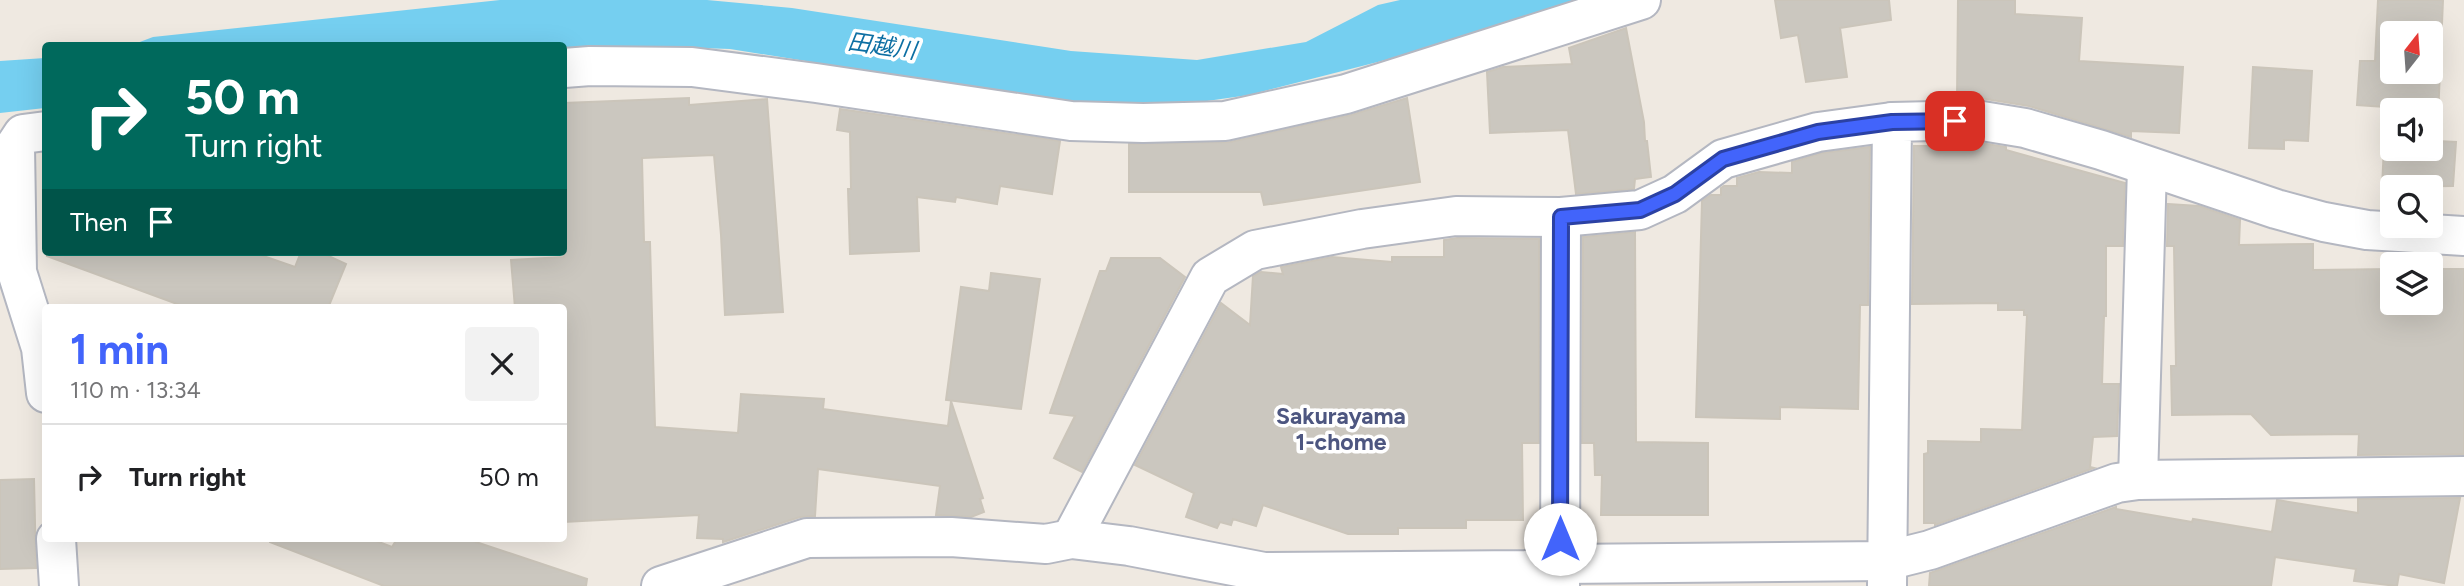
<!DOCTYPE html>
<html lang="en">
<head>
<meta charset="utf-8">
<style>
	:root { --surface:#fff; --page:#f2f2f2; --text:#202124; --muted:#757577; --line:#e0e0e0; --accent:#4264fb }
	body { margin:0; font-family:Figtree,"Noto Sans JP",sans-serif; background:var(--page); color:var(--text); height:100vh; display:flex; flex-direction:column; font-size:26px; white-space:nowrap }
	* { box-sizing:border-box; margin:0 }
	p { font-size:23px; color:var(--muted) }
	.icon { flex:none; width:38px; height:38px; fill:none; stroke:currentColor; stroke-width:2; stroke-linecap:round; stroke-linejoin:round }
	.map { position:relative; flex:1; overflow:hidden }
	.drawer { position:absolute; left:42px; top:304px; width:525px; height:238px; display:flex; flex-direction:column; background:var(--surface); border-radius:7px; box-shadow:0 7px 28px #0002 }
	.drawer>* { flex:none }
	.top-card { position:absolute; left:42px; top:42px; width:525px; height:214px; border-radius:7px; box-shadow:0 7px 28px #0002; background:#00695c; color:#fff; overflow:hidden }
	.needle { width:46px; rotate:17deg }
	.controls { position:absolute; left:2380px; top:21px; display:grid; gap:14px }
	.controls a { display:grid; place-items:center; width:63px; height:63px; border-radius:7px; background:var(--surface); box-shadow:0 7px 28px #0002; font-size:35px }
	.pin { position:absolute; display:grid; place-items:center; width:60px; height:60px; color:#fff; margin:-30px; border-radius:14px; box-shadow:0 4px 10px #0006 }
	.me { position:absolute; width:77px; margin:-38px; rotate:0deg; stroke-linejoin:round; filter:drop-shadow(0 0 5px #0008) }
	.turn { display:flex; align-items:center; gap:24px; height:147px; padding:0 28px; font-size:32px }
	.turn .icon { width:91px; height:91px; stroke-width:2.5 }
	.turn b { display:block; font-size:49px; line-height:60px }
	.then { display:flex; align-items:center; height:66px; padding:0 28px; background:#0003; gap:14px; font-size:26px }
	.round { display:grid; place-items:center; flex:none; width:74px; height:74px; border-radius:7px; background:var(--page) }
	.head { display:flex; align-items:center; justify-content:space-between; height:119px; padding:0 28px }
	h1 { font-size:42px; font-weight:700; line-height:52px; color:var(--accent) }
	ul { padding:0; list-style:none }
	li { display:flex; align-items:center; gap:21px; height:105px; padding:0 28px; border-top:2px solid var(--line) }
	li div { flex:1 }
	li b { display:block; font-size:26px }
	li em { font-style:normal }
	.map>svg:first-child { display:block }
	.water { fill:#75cff0 }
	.building { fill:#cbc7bf; stroke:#cbc5ba; stroke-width:2; fill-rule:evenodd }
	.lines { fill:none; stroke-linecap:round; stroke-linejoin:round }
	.minor-casing { stroke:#b4b7c1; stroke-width:42 }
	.minor { stroke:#fff; stroke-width:38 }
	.route-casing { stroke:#2b41a3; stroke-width:18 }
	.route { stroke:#4264fb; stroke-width:12 }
	.labels { text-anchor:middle; stroke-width:7; stroke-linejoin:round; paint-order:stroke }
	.water-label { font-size:23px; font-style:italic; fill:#0d6fa3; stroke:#fff }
	.neighbourhood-label { font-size:23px; font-weight:bold; fill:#4d5680; stroke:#fff }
</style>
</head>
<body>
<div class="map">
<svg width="2464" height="586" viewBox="0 0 2464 586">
	<rect width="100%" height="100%" fill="#efe9e1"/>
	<g class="water">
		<polygon points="500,0 707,0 792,8 1071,51 1197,60 1306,42 1378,5 1400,0 1581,0 1409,54 1249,95 1179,105 1086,103 943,83 730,49 643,46 564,50 564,46 129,46 153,37"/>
		<polygon points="45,58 45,108 0,113 0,61"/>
	</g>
	<g class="building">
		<polygon points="1775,0 1889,0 1891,20 1840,28 1847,77 1806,82 1798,35 1781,38"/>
		<polygon points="1958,0 2015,0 2015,14 2082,18 2079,61 2183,67 2179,133 2131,131 2131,137 2029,106 1980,98 1957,99"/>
		<path d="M2378 0H2443L2437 141 2456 142 2453 186 2382 187 2386 107 2357 105 2360 61H2375ZM2392 33H2431V72H2392ZM2392 110H2431V149H2392Z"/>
		<polygon points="1626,28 1644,122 1645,141 1647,141 1651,177 1635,179 1634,189 1576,194 1568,130 1490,133 1487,72 1503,67 1572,64 1569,48"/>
		<polygon points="2253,67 2312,71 2308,141 2284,140 2284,149 2249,148"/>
		<polygon points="689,98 689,105 767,99 783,312 725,315 721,235 714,155 642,158 644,242 650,242 655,427 738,433 741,394 824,399 823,409 948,426 951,401 983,498 980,499 984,512 971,517 936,515 940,486 818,469 815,516 800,517 723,542 723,539 697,538 699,515 564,522 564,308 515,308 511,260 564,257 564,103"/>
		<polygon points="1407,98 1420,182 1264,205 1261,192 1129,192 1129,144 1230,142 1351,115"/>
		<polygon points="840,109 1060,141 1052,194 1000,186 997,204 956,197 955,202 917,197 919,251 850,254 848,189 851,189 850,132 837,130"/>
		<polygon points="1957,142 1974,142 2006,147 2006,150 2125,183 2123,246 2106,246 2106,316 2104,316 2102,384 2119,384 2117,436 2093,437 2090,467 2094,468 1935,525 1935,523 1924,523 1924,454 1928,453 1928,441 1981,442 1981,429 2022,430 2027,315 2024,315 2024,310 1998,310 1998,303 1912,304 1914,146 1957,146"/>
		<polygon points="1870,147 1868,305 1860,305 1858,409 1780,407 1780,419 1696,417 1702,201 1711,195 1721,195 1721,188 1724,186 1737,186 1737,178 1759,172 1792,173 1792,162 1822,153"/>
		<polygon points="2168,204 2199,206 2240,220 2239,245 2313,244 2313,270 2392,269 2392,303 2431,303 2431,269 2464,269 2464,454 2358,455 2359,434 2271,435 2251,414 2172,415 2171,366 2176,366 2174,246 2167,246"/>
		<polygon points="1635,232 1636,442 1708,443 1708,515 1601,515 1602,475 1595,475 1594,443 1582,443 1583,237"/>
		<polygon points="1457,238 1539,239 1539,443 1522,443 1523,520 1466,520 1466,528 1398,528 1398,534 1348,534 1263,505 1256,526 1233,519 1231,525 1220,522 1217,528 1186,517 1194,493 1135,465 1221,303 1250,325 1253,276 1261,272 1283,274 1281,267 1332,257 1392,262 1392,257 1444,257 1444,240"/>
		<polygon points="48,252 252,252 295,267 301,252 320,252 346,264 328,308 188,308 47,256"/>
		<polygon points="1111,258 1160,258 1185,277 1082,472 1054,458 1075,416 1050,413 1100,271 1106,271"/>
		<polygon points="991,273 1040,279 1021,409 946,400 961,287 989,291"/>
		<polygon points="34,479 36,568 0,569 0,480"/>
		<polygon points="2460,498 2444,583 2399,574 2397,586 2354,581 2356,569 2275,557 2271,586 1929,586 1930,573 2116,507 2116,509 2192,522 2193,519 2272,532 2277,500 2358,513 2358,499"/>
		<polygon points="270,539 371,539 392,547 397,539 467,539 587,579 586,586 384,586 270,542"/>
	</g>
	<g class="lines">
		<g class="minor-casing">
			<g id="minor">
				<polyline points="564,68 590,66 692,67 816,83 1071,121 1143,123 1225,121 1346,94 1641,0"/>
				<polyline points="46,131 23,134 15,146 17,272 41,348 46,393"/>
				<polyline points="2138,480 2147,167"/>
				<polyline points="56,539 59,586"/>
				<polyline points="1071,539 1210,277 1255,250 1362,229 1456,216 1561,217 1640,210 1675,194 1723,159 1818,132 1892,122"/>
				<polyline points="1887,585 1892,122 1976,120 2025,128 2101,150 2276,209 2324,222 2367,230 2464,236"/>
				<polyline points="661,586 807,538 951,537 1046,544 1071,539 1129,546 1264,572 1527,570 1560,564 1886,561 1930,550 2117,483 2138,480 2464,476"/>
				<polyline points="1560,586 1561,217"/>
			</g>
		</g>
		<use href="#minor" class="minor"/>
	</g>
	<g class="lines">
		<g class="route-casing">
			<polyline id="route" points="1560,539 1561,217 1640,210 1675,194 1723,159 1818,132 1892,122 1955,121"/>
		</g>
		<use href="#route" class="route"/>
	</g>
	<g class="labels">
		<g class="water-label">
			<text transform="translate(882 46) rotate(8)" y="8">田越川</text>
		</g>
		<g class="neighbourhood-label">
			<text x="1341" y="424">Sakurayama<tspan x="1341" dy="26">1-chome</tspan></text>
		</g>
	</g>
</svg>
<div class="controls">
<a><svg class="needle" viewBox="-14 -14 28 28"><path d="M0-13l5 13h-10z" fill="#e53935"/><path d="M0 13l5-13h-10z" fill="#757577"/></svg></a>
<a><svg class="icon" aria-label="sound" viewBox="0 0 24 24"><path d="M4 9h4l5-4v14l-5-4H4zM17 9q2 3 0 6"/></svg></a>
<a><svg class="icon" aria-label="search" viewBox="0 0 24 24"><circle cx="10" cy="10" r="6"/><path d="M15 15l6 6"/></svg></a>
<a><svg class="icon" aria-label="layers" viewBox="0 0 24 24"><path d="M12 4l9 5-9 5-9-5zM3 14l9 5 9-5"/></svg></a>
</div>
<div class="pin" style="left:1955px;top:121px;background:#d93025"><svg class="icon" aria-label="arrive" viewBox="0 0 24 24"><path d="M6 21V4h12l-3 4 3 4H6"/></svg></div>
<svg class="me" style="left:1560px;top:539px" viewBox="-20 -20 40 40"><circle r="19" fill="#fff"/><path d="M0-13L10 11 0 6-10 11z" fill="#4264fb"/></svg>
<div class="top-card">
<div class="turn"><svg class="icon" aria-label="right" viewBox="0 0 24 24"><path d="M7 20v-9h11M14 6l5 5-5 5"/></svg><div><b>50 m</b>Turn right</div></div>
<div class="then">Then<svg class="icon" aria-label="arrive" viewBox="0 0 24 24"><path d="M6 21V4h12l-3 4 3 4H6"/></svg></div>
</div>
<section class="drawer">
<div class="head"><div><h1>1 min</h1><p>110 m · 13:34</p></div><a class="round"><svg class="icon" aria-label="close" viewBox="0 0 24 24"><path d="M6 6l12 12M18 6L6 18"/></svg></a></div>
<ul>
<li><svg class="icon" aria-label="right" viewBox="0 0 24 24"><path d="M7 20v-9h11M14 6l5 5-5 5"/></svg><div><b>Turn right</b></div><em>50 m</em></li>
</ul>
</section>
</div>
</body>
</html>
